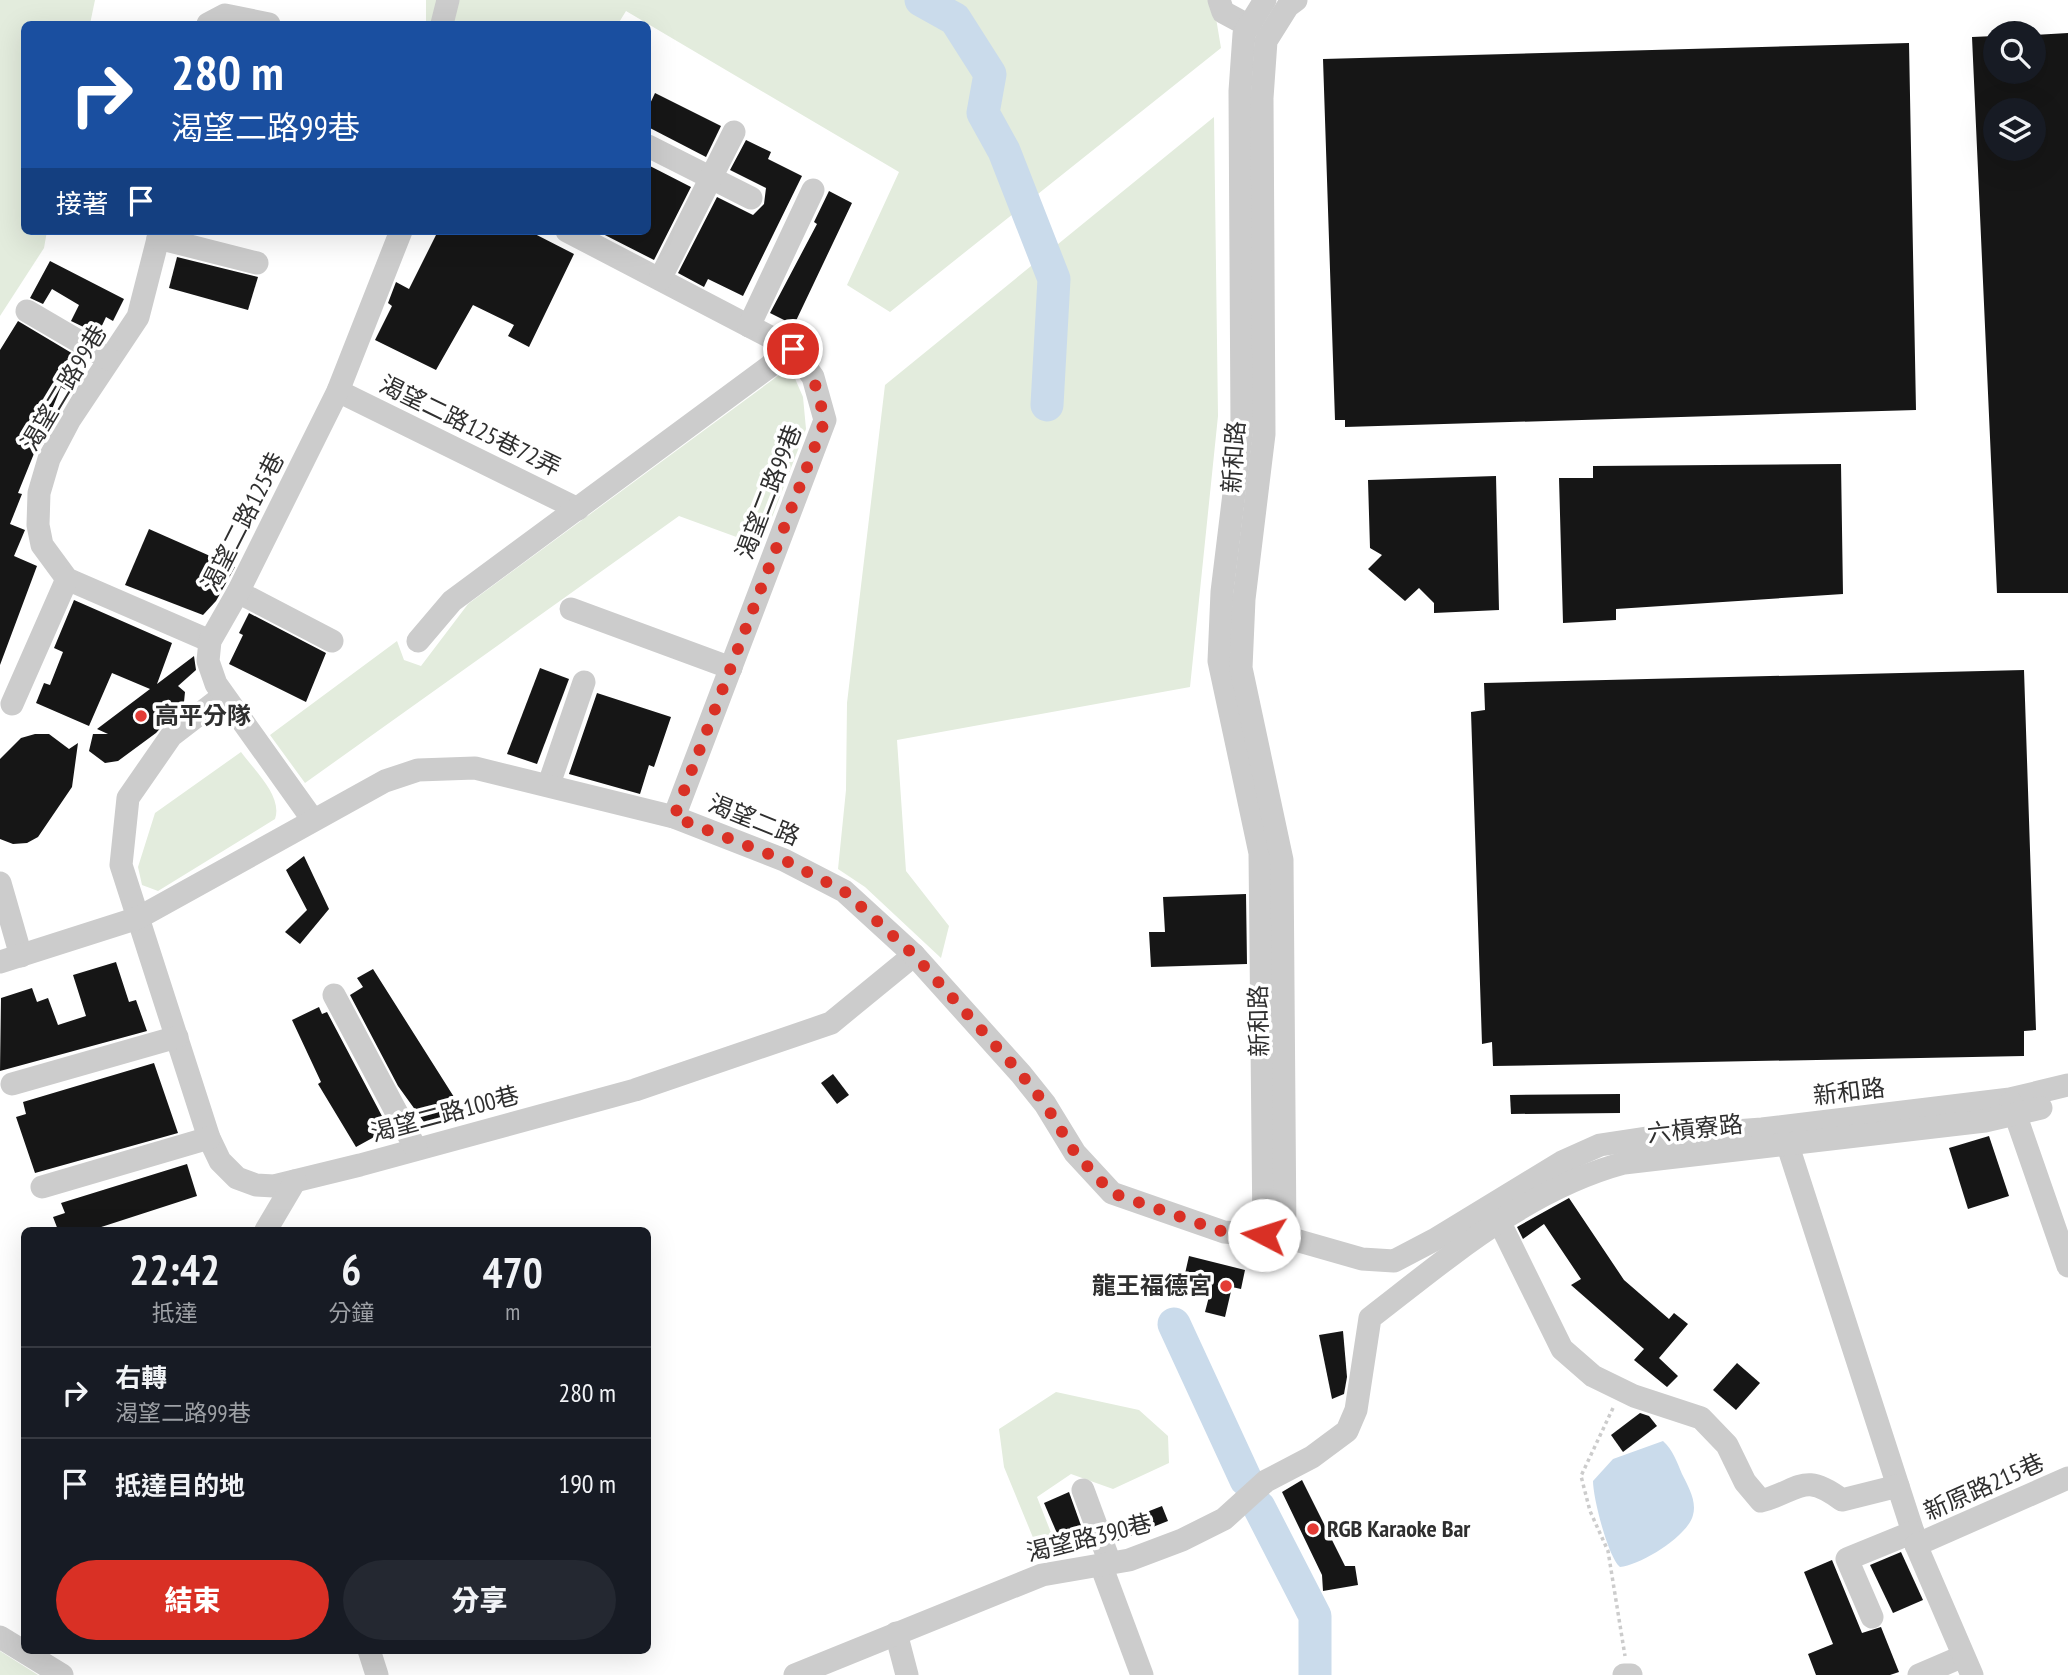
<!DOCTYPE html>
<html lang="zh-TW">
<head>
<meta charset="utf-8">
<style>
	:root { --surface:#171b24; --page:#242831; --text:#f1f3f6; --muted:#9ea1a6; --line:#363941; --accent:#d93025 }
	body { margin:0; font-family:"PT Sans Narrow","Noto Sans TC",sans-serif; background:var(--page); color:var(--text); height:100vh; display:flex; flex-direction:column; font-size:26px; white-space:nowrap }
	* { box-sizing:border-box; margin:0 }
	p { font-size:23px; color:var(--muted) }
	.icon { flex:none; width:38px; height:38px; fill:none; stroke:currentColor; stroke-width:2; stroke-linecap:round; stroke-linejoin:round }
	.map { position:relative; flex:1; overflow:hidden }
	.drawer { position:absolute; left:21px; top:1227px; width:630px; height:427px; display:flex; flex-direction:column; background:var(--surface); border-radius:10px; box-shadow:0 7px 28px #0002 }
	.drawer>* { flex:none }
	.top-card { position:absolute; left:21px; top:21px; width:630px; height:214px; border-radius:10px; box-shadow:0 7px 28px #0002; background:#1a4fa0; color:#fff; overflow:hidden }
	.controls { position:absolute; left:1983px; top:21px; display:grid; gap:14px }
	.controls a { display:grid; place-items:center; width:63px; height:63px; border-radius:50%; background:var(--surface); box-shadow:0 7px 28px #0002; font-size:35px }
	.pin { position:absolute; display:grid; place-items:center; width:60px; height:60px; color:#fff; margin:-30px; border:4px solid #fff; border-radius:50%; box-shadow:0 2px 7px #0007 }
	.me { position:absolute; width:77px; margin:-38px; rotate:275deg; stroke-linejoin:round; filter:drop-shadow(0 0 5px #0008) }
	.turn { display:flex; align-items:center; gap:24px; height:147px; padding:0 35px; font-size:32px }
	.turn .icon { width:91px; height:91px; stroke-width:2.5 }
	.turn b { display:block; font-size:49px; line-height:60px }
	.then { display:flex; align-items:center; height:66px; padding:0 35px; background:#0003; gap:14px; font-size:26px }
	.eta { display:flex; justify-content:space-evenly; align-items:center; height:119px; text-align:center }
	.eta b { font-size:42px; font-weight:800; line-height:49px }
	.action { display:flex; gap:14px; margin-top:auto; padding:14px 35px }
	.action a { flex:1; height:80px; border-radius:42px; background:var(--accent); color:#fff; font-size:28px; font-weight:800; line-height:80px; text-align:center }
	.action a+a { background:var(--page); color:var(--text) }
	ul { padding:0; list-style:none }
	li { display:flex; align-items:center; gap:21px; height:91px; padding:0 35px; border-top:2px solid var(--line) }
	li div { flex:1 }
	li b { display:block; font-size:26px }
	li em { font-style:normal }
	.map>svg:first-child { display:block }
	.green { fill:#e3ecdd }
	.water { fill:#cadbeb }
	.lines { fill:none; stroke-linecap:round; stroke-linejoin:round }
	.river { stroke:#cadbeb; stroke-width:33 }
	.building { fill:#161616; fill-rule:evenodd }
	.path { stroke:#ccc; stroke-width:3.5; stroke-dasharray:3.5 3.5; stroke-linecap:butt }
	.minor { stroke:#ccc; stroke-width:23 }
	.route { stroke:#d93025; stroke-width:12; stroke-dasharray:0 21.6 }
	.poi-dot { fill:#e33b35; stroke:#fff; stroke-width:2.5 }
	.labels { text-anchor:middle; stroke-width:7; stroke-linejoin:round; paint-order:stroke }
	.street-label { font-size:24px; fill:#2f2f2f; stroke:#fff }
	.poi-label { font-size:24px; font-weight:bold; fill:#2f2f2f; stroke:#fff; text-anchor:start }
</style>
</head>
<body>
<div class="map">
<svg width="2068" height="1675" viewBox="0 0 2068 1675">
	<rect width="100%" height="100%" fill="#fff"/>
	<g class="green">
		<polygon points="0,0 95,0 90,24 24,24 24,231 47,231 44,248 0,316"/>
		<polygon points="426,0 1213,0 1221,48 890,312 847,285 899,172 626,11 618,24 426,24"/>
		<polygon points="1214,117 1218,416 1190,687 897,740 906,871 949,926 941,958 865,887 838,869 846,790 847,703 885,385"/>
		<polygon points="790,367 803,397 806,429 761,546 679,516 305,783 270,735 397,641 404,660 421,666 468,604"/>
		<path d="M241 752C254 770 283 796 275 819L158 891 142 885 138 867 155 813Z"/>
		<polygon points="1056,1392 1139,1410 1168,1436 1169,1463 1113,1489 1071,1474 1037,1497 1057,1548 1041,1557 1004,1467 999,1429"/>
		<polygon points="0,1651 38,1675 0,1675"/>
	</g>
	<path class="water" d="M1663 1441C1673 1450 1677 1462 1682 1474 1688 1486 1697 1501 1693 1515 1688 1536 1641 1565 1620 1567 1608 1557 1593 1498 1593 1481L1613 1459Z"/>
	<g class="lines">
		<g class="river">
			<polyline points="921,0 955,19 990,74 983,113 1004,151 1054,279 1047,405"/>
			<polyline points="1174,1324 1246,1480"/>
			<polyline points="1259,1507 1315,1616 1315,1675"/>
		</g>
	</g>
	<g class="building">
		<path d="M2068 33V593H1997L1972 37 1995 36V72H2034V35ZM1995 110H2034V149H1995Z"/>
		<polygon points="1909,43 1916,410 1345,427 1345,420 1335,420 1323,59"/>
		<polygon points="655,93 721,126 706,157 648,127 648,108"/>
		<polygon points="746,140 771,152 768,159 802,176 743,296 708,279 704,287 678,273 717,197 753,215 764,204 766,188 730,170"/>
		<polygon points="648,165 691,187 654,260 597,231 648,231"/>
		<polygon points="829,191 852,203 794,325 770,313 817,224 814,222"/>
		<polygon points="438,231 529,231 574,254 529,347 508,336 514,325 473,305 436,370 375,340 392,306 388,303 396,282 409,289"/>
		<polygon points="177,257 258,277 248,310 169,288"/>
		<polygon points="50,261 124,299 113,321 106,317 98,334 71,321 79,305 52,289 43,304 30,298"/>
		<polygon points="18,321 80,358 76,365 83,368 69,392 61,387 18,493 22,494 10,524 25,530 14,556 37,566 0,665 0,350"/>
		<polygon points="1841,464 1843,594 1616,609 1616,620 1563,623 1559,478 1593,478 1593,466"/>
		<polygon points="1496,476 1499,610 1434,613 1434,603 1419,588 1405,601 1368,569 1382,555 1370,548 1368,480"/>
		<polygon points="149,529 235,567 216,601 203,615 125,585"/>
		<polygon points="74,600 172,643 157,684 194,656 196,670 178,686 185,692 184,702 156,733 118,761 105,763 89,751 93,734 108,734 97,729 150,689 112,673 89,726 36,703 44,683 50,685 63,652 54,648"/>
		<polygon points="249,613 326,653 306,702 229,664 243,635 239,633"/>
		<polygon points="540,668 569,679 537,764 507,754"/>
		<polygon points="2024,670 2036,1030 2024,1031 2024,1056 1493,1066 1492,1042 1482,1044 1471,712 1485,710 1484,683"/>
		<polygon points="597,693 671,717 654,767 649,765 640,794 569,774"/>
		<polygon points="35,734 49,734 69,749 78,743 72,787 38,837 27,843 13,844 0,839 0,759 21,738"/>
		<polygon points="304,856 329,909 300,944 285,932 307,910 286,870"/>
		<polygon points="1246,894 1247,964 1151,967 1149,932 1165,932 1163,897"/>
		<polygon points="116,962 129,1002 136,1000 147,1031 0,1071 1,998 32,988 37,1002 48,998 58,1025 86,1016 73,975"/>
		<polygon points="373,969 454,1097 448,1099 456,1117 429,1129 398,1086 350,995 363,987 357,978"/>
		<polygon points="319,1007 322,1014 327,1012 383,1118 370,1125 376,1136 356,1147 318,1084 321,1082 292,1020"/>
		<polygon points="154,1063 178,1133 35,1173 16,1117 26,1114 23,1102"/>
		<polygon points="833,1074 849,1095 837,1104 821,1083"/>
		<polygon points="1620,1094 1620,1113 1511,1114 1510,1095"/>
		<polygon points="1989,1136 2009,1196 1968,1209 1949,1148"/>
		<polygon points="187,1164 197,1196 92,1230 58,1230 53,1217 65,1213 61,1203"/>
		<polygon points="1569,1198 1624,1280 1669,1319 1674,1313 1688,1324 1659,1358 1678,1376 1667,1387 1634,1360 1644,1349 1571,1285 1581,1279 1544,1224 1523,1239 1517,1227"/>
		<polygon points="1189,1256 1245,1270 1241,1289 1232,1287 1225,1317 1205,1312 1212,1285 1184,1278"/>
		<polygon points="1343,1331 1347,1377 1344,1394 1332,1399 1319,1335"/>
		<polygon points="1737,1363 1760,1383 1736,1410 1713,1390"/>
		<polygon points="1640,1413 1649,1416 1657,1426 1623,1452 1611,1435"/>
		<polygon points="1302,1480 1345,1566 1355,1566 1358,1585 1323,1591 1322,1575 1282,1492"/>
		<polygon points="1069,1492 1084,1534 1062,1545 1044,1503"/>
		<polygon points="1162,1506 1168,1521 1117,1541 1111,1526"/>
		<polygon points="1901,1552 1923,1600 1893,1613 1870,1565"/>
		<polygon points="1832,1560 1862,1633 1881,1627 1899,1672 1890,1675 1816,1675 1808,1654 1833,1644 1804,1572"/>
	</g>
	<g class="lines">
		<polyline class="path" points="1613,1408 1581,1476 1590,1511 1608,1551 1625,1656"/>
		<g class="minor">
			<polyline points="1219,0 1223,12 1249,26"/>
			<polyline points="208,24 225,15 269,24"/>
			<polyline points="442,24 448,0"/>
			<polyline points="648,146 751,198"/>
			<polyline points="160,231 138,317 70,419 49,459 39,493 38,525 42,545 67,579 210,641"/>
			<polyline points="567,231 793,349 813,377 825,420 674,817"/>
			<polyline points="158,238 257,263"/>
			<polyline points="660,279 734,132"/>
			<polyline points="27,311 109,359"/>
			<polyline points="749,326 813,190"/>
			<polyline points="338,391 578,509"/>
			<polyline points="238,592 332,641"/>
			<polyline points="571,609 731,668"/>
			<polyline points="418,641 452,601 793,349"/>
			<polyline points="223,696 171,736 128,798 121,865 209,1138 220,1161 237,1178 256,1185 274,1186 360,1165 635,1090 831,1023 914,955"/>
			<polyline points="12,704 67,579"/>
			<polyline points="549,784 584,682"/>
			<polyline points="313,820 216,684 208,661 210,641 238,592 338,391 401,231"/>
			<polyline points="0,883 21,956"/>
			<polyline points="0,962 138,918 385,781 418,770 475,768 674,817 784,860 844,891 914,955 1021,1074 1045,1104 1075,1153 1112,1193 1224,1232 1285,1237 1362,1259 1394,1261 1434,1240 1562,1162 1600,1145 1653,1137 1762,1129 2010,1099 2068,1085"/>
			<polyline points="334,995 416,1149"/>
			<polyline points="12,1084 177,1037"/>
			<polyline points="2011,1102 2068,1266"/>
			<polyline points="1788,1146 1898,1486"/>
			<polyline points="42,1187 209,1138"/>
			<path d="M1499 1221 1562 1349 1593 1376 1634 1396 1701 1418 1727 1445 1745 1482 1761 1501C1801 1490 1803 1471 1842 1500L1898 1486 1913 1532"/>
			<polyline points="266,1230 295,1181"/>
			<polyline points="1264,1235 1260,853 1219,661 1222,592 1242,428 1240,91 1244,34 1265,0"/>
			<polyline points="1285,1237 1282,860 1241,668 1244,599 1264,434 1262,98 1266,41 1288,6 1296,0"/>
			<polyline points="1083,1490 1110,1563"/>
			<polyline points="1101,1565 1142,1675"/>
			<polyline points="1872,1617 1847,1559 1913,1532 1916,1545"/>
			<polyline points="896,1633 907,1675"/>
			<polyline points="0,1637 62,1675"/>
			<polyline points="369,1650 377,1675"/>
			<path d="M795 1675 1042 1575 1129 1560 1182 1540 1224 1519 1266 1481 1312 1457 1347 1431 1356 1410 1370 1318C1448 1258 1527 1189 1624 1163L1985 1121 2041 1108"/>
			<polyline points="1624,1675 1631,1675"/>
			<polyline points="1919,1675 1961,1657"/>
			<polyline points="1972,1675 1916,1545 2068,1478"/>
		</g>
	</g>
	<g class="lines">
		<polyline class="route" points="793,349 813,377 825,420 674,817 784,860 844,891 914,955 1021,1074 1045,1104 1075,1153 1112,1193 1224,1232 1264,1235"/>
	</g>
	<g class="poi-dot">
		<circle cx="141" cy="716" r="7"/>
		<circle cx="1226" cy="1286" r="7"/>
		<circle cx="1313" cy="1529" r="7"/>
	</g>
	<g class="labels">
		<g class="street-label">
			<text transform="translate(64 388) rotate(-59)" y="8">渴望二路99巷</text>
			<text transform="translate(470 426) rotate(26)" y="8">渴望二路125巷72弄</text>
			<text transform="translate(1234 457) rotate(-86)" y="8">新和路</text>
			<text transform="translate(769 492) rotate(-69)" y="8">渴望二路99巷</text>
			<text transform="translate(243 522) rotate(-63)" y="8">渴望二路125巷</text>
			<text transform="translate(754 820) rotate(22)" y="8">渴望二路</text>
			<text transform="translate(1259 1021) rotate(-91)" y="8">新和路</text>
			<text transform="translate(1849 1092) rotate(-7)" y="8">新和路</text>
			<text transform="translate(445 1114) rotate(-15)" y="8">渴望二路100巷</text>
			<text transform="translate(1695 1129) rotate(-6)" y="8">六槓寮路</text>
			<text transform="translate(1984 1487) rotate(-24)" y="8">新原路215巷</text>
			<text transform="translate(1089 1538) rotate(-14)" y="8">渴望路390巷</text>
		</g>
		<g class="poi-label">
			<text x="155" y="724">高平分隊</text>
			<text x="1212" y="1294" text-anchor="end">龍王福德宮</text>
			<text x="1327" y="1537">RGB Karaoke Bar</text>
		</g>
	</g>
</svg>
<div class="controls">
<a><svg class="icon" aria-label="search" viewBox="0 0 24 24"><circle cx="10" cy="10" r="6"/><path d="M15 15l6 6"/></svg></a>
<a><svg class="icon" aria-label="layers" viewBox="0 0 24 24"><path d="M12 4l9 5-9 5-9-5zM3 14l9 5 9-5"/></svg></a>
</div>
<div class="pin" style="left:793px;top:349px;background:#d93025"><svg class="icon" aria-label="arrive" viewBox="0 0 24 24"><path d="M6 21V4h12l-3 4 3 4H6"/></svg></div>
<svg class="me" style="left:1264px;top:1235px" viewBox="-20 -20 40 40"><circle r="19" fill="#fff"/><path d="M0-13L10 11 0 6-10 11z" fill="#d93025"/></svg>
<div class="top-card">
<div class="turn"><svg class="icon" aria-label="right" viewBox="0 0 24 24"><path d="M7 20v-9h11M14 6l5 5-5 5"/></svg><div><b>280 m</b>渴望二路99巷</div></div>
<div class="then">接著<svg class="icon" aria-label="arrive" viewBox="0 0 24 24"><path d="M6 21V4h12l-3 4 3 4H6"/></svg></div>
</div>
<section class="drawer">
<div class="eta">
<div><b>22:42</b><p>抵達</p></div>
<div><b>6</b><p>分鐘</p></div>
<div><b>470</b><p>m</p></div>
</div>
<ul>
<li><svg class="icon" aria-label="right" viewBox="0 0 24 24"><path d="M7 20v-9h11M14 6l5 5-5 5"/></svg><div><b>右轉</b><p>渴望二路99巷</p></div><em>280 m</em></li>
<li><svg class="icon" aria-label="arrive" viewBox="0 0 24 24"><path d="M6 21V4h12l-3 4 3 4H6"/></svg><div><b>抵達目的地</b></div><em>190 m</em></li>
</ul>
<div class="action"><a>結束</a><a>分享</a></div>
</section>
</div>
</body>
</html>
